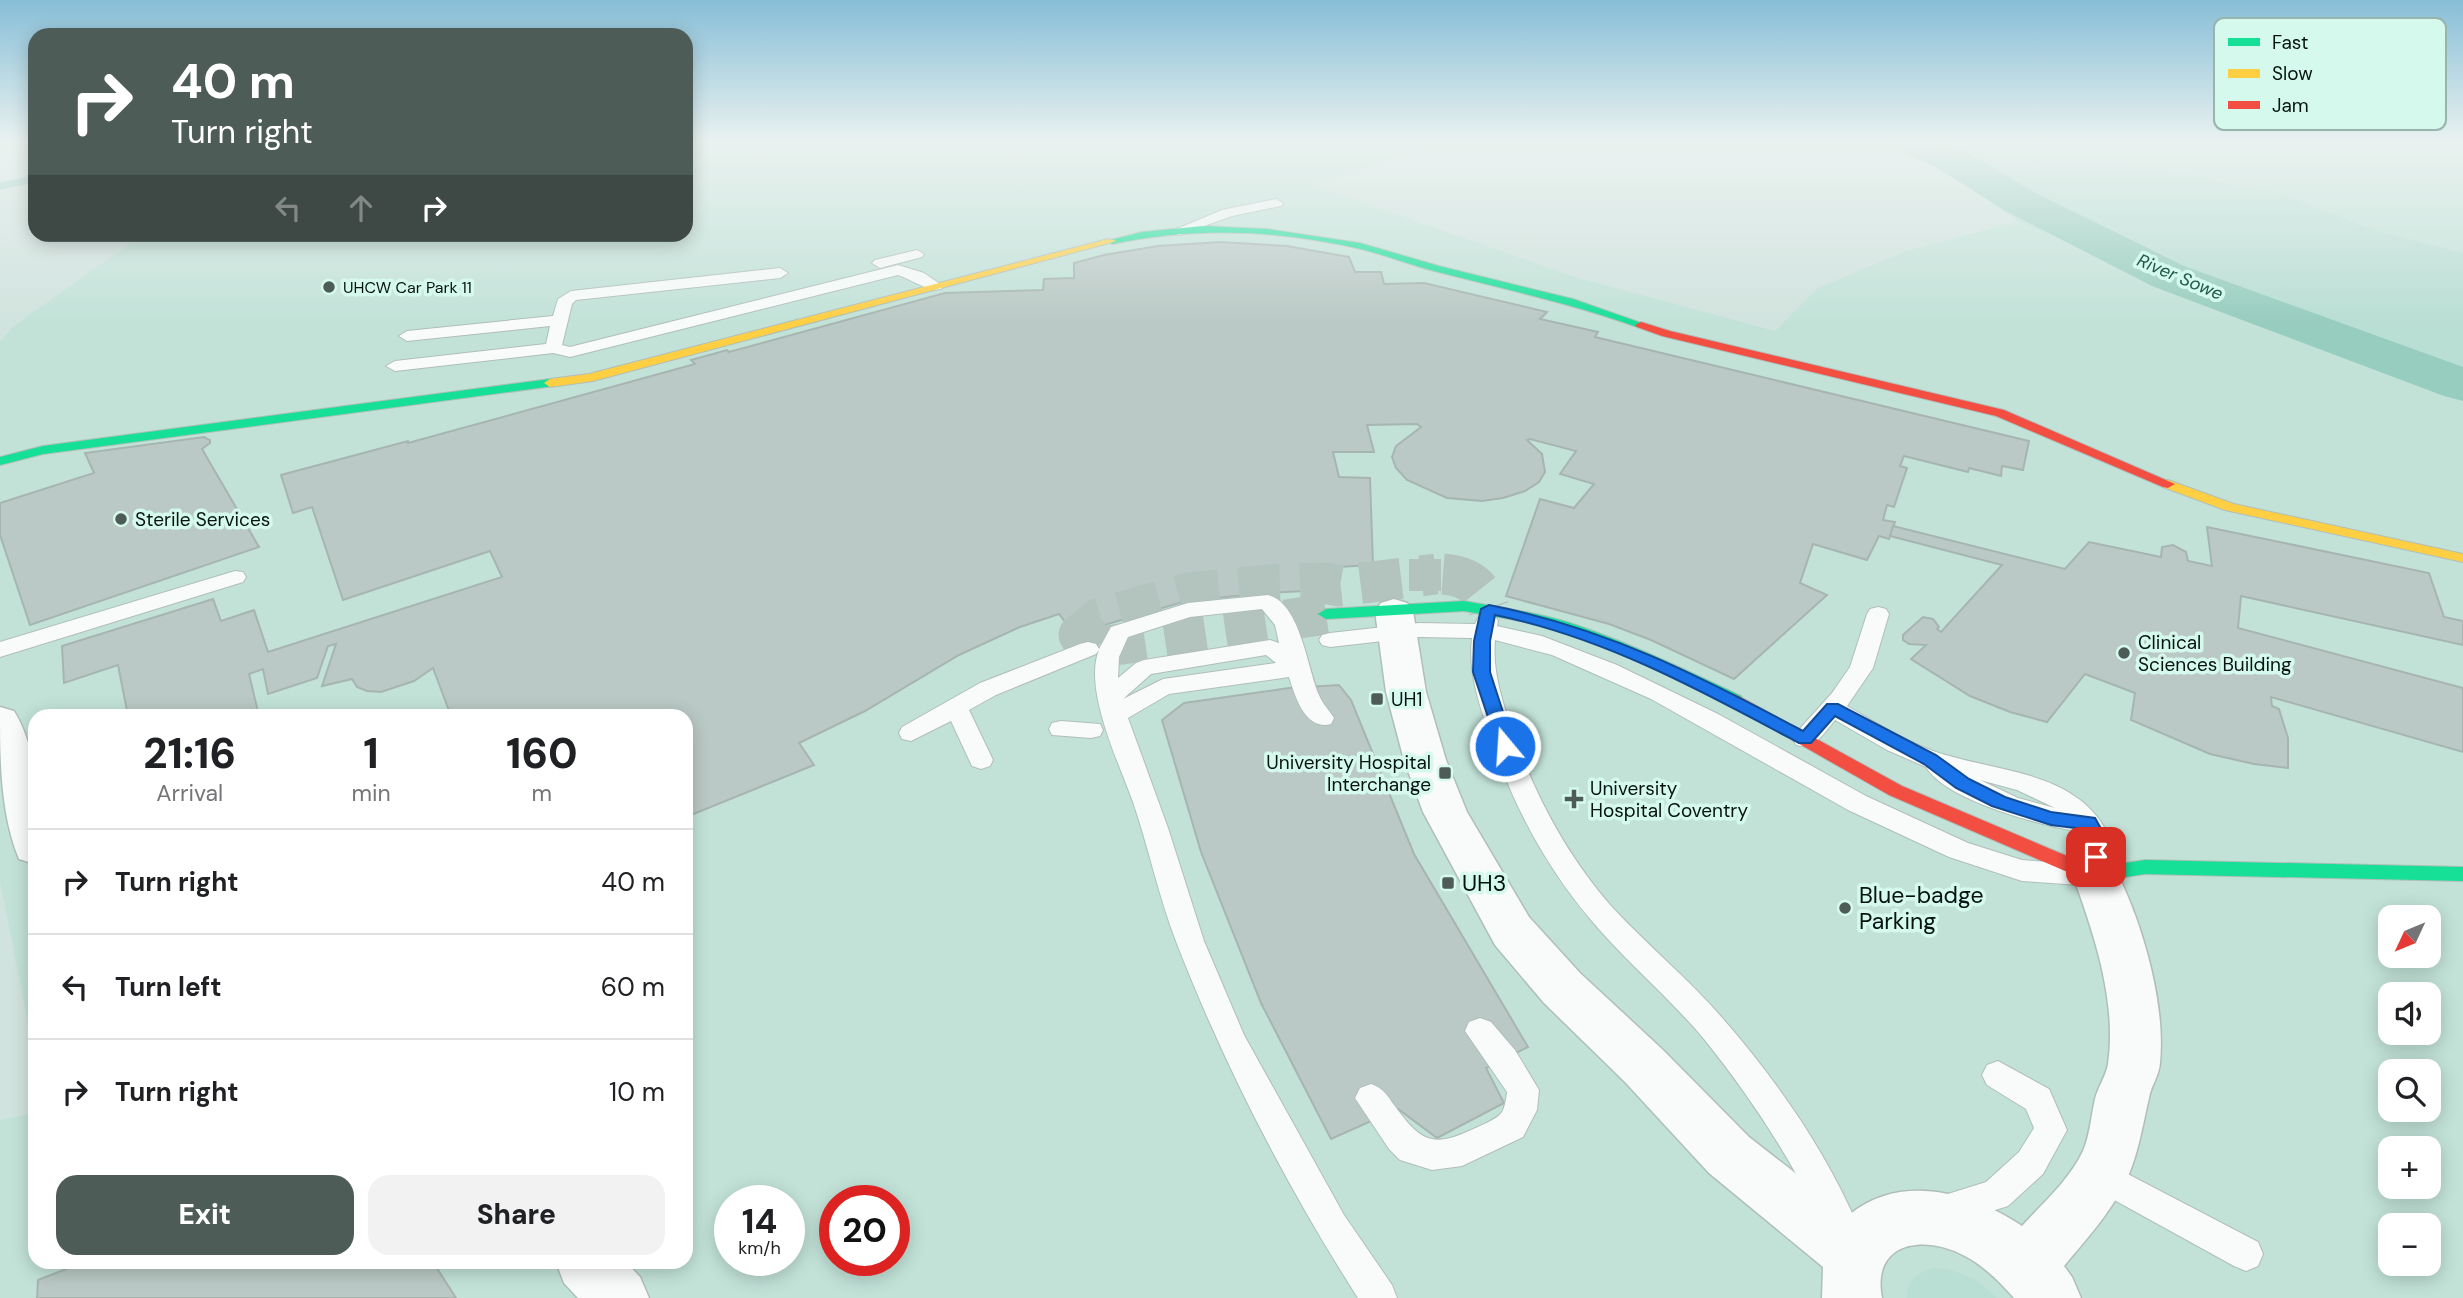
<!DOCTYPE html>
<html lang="en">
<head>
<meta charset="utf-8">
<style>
	:root { --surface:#fff; --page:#f2f2f2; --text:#202124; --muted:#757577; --line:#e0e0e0; --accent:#4e5c58 }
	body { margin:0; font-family:"DM Sans",sans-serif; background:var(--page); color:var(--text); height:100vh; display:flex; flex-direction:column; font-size:26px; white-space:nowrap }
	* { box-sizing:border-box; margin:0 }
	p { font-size:23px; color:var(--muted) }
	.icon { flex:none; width:38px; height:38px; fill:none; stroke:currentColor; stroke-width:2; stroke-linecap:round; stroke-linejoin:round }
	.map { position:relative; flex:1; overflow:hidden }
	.panel { position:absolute; left:28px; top:709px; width:665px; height:560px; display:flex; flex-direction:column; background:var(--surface); border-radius:21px; box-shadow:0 4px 18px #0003 }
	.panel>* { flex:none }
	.banner { position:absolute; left:28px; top:28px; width:665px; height:214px; border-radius:21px; box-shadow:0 4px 18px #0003; background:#4e5c58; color:#fff; overflow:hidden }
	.needle { width:46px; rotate:226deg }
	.fabs { position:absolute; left:2378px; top:905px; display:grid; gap:14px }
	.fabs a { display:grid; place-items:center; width:63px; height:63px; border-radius:14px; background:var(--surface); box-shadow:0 4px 18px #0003; font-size:35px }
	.speed { position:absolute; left:714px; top:1185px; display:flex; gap:14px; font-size:35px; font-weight:700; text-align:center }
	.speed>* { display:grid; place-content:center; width:91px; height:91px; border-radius:50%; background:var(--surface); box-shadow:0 4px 18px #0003; line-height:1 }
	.speed small { font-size:18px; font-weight:400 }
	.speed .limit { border:10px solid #d22; background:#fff; color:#111 }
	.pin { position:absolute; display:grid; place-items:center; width:60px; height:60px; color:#fff; margin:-30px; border-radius:14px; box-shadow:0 4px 10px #0006 }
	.me { position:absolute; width:77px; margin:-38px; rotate:342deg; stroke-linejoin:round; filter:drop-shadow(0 0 5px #0008) }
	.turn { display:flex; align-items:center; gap:24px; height:147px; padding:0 28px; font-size:32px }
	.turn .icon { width:91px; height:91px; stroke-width:2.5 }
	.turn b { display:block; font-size:49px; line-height:60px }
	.lanes { display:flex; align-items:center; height:66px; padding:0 28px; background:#0003; justify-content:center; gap:35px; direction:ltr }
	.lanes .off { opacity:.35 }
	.eta { display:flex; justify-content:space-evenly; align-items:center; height:119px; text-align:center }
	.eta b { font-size:42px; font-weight:800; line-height:49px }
	.button { display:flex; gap:14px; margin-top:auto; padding:14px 28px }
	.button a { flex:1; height:80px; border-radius:21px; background:var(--accent); color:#fff; font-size:28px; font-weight:800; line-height:80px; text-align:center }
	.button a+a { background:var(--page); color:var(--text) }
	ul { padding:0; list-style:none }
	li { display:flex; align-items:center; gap:21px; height:105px; padding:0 28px; border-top:2px solid var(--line) }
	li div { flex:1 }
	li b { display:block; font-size:26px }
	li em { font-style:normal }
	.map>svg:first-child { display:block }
	.built { fill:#c2e2d8; fill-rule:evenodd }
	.green { fill:#b9ded3 }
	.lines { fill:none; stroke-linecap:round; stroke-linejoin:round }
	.stream { stroke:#97cdbe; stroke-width:7 }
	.river { fill:#97cdbe; fill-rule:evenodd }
	.building { fill:#bac9c5; stroke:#a7b5b1; stroke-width:2 }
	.secondary-tunnel-far1 { stroke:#b3c4bf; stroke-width:32; stroke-dasharray:32 16; stroke-linecap:butt }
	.secondary-tunnel { stroke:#b3c4bf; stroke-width:41; stroke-dasharray:41 20; stroke-linecap:butt }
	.lane-casing { stroke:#b0beba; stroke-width:2 }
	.street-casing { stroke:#b0beba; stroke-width:3 }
	.fast-casing { stroke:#b0beba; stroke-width:2 }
	.slow-casing { stroke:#b0beba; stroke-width:2 }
	.jam-casing { stroke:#b0beba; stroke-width:2 }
	.lane { fill:#f8fbfa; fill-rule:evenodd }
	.street { fill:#f8fbfa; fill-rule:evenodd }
	.fast { fill:#16e098; fill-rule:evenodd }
	.slow { fill:#ffcf43; fill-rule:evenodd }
	.jam { fill:#f24e42; fill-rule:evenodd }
	.route { fill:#1a73e8; stroke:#114b97; stroke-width:2 }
	.poi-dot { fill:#4e5c58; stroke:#d6f9ee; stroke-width:2.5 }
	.labels { text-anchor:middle; stroke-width:7; stroke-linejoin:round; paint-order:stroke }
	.far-poi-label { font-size:16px; fill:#071310; stroke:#d6f9ee; text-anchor:start }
	.far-water-label { font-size:18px; font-style:italic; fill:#20594b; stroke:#d6f9ee }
	.poi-label { font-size:19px; fill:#071310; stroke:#d6f9ee; text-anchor:start }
	.near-poi-label { font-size:23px; fill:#071310; stroke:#d6f9ee; text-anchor:start }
	.key { fill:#d6f9ee; stroke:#98b4ab; stroke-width:2 }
	.key-label { font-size:19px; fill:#071310 }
</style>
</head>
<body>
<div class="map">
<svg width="2463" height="1298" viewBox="0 0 2463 1298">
	<rect width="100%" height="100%" fill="#d1e3de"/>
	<g class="built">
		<path d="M703 141H1451L1312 185 1575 277 1775 331 1818 288 1901 253 2018 221 2203 302 2463 395V1298H0V1120L35 1113V1262H686V716H35V1057L0 882V341L14 326 142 235 686 234V143ZM2390 917H2429V956H2390ZM2390 994H2429V1032H2390ZM2390 1071H2429V1110H2390ZM2390 1148H2429V1186H2390ZM730 1200H789V1260H730ZM835 1200H894V1260H835ZM2390 1225H2429V1264H2390Z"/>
		<polygon points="2094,141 2463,141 2463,253 2374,230 2284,195 2122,160 2104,152 2093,144"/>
	</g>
	<g class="green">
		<polygon points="1885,141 2094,141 2093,144 2122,160 2284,195 2374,230 2463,253 2463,395 2203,302 2018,221 1945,170"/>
		<path d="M1933 1268C1959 1269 1979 1279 1997 1298H1907C1907 1280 1917 1273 1933 1268Z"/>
	</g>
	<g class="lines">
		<polyline class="stream" points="0,186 35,179"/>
		<polygon class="river" points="1890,141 1942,141 1964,151 2034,192 2184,266 2463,367 2463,401 2444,396 2152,286 2004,210 1936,167 1895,149"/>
	</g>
	<g class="building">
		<polygon points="1220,242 1287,246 1349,257 1355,272 1381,272 1384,284 1424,283 1547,312 1540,319 1598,332 1595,337 2029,441 2023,470 2002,466 2001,476 1969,468 1968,472 1904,456 1900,466 1907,468 1894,507 1887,505 1883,520 1895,522 1889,539 1879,536 1867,560 1813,544 1800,583 1827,595 1734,679 1651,640 1609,624 1506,596 1540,499 1574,508 1594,484 1560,474 1576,451 1530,439 1527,440 1542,454 1545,472 1539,482 1525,491 1503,498 1482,501 1447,498 1407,480 1396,468 1392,457 1396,446 1421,427 1417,424 1367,425 1374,452 1333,452 1339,477 1370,478 1373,565 1320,568 1326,590 1266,593 1186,601 1074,634 1059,614 1020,627 959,655 865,711 799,743 814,765 686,817 686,716 451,716 433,668 414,681 381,692 367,691 357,687 352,679 322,686 336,644 328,646 317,678 268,694 263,669 249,674 259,716 128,716 118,665 64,683 62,646 213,599 221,621 254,610 268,652 502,577 490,551 343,600 312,507 293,513 281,475 408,441 408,443 695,364 691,360 727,350 729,352 945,293 1043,290 1044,279 1074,278 1074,263 1104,255 1158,246"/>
		<polygon points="204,437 210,440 210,443 202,449 259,547 30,625 0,535 0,503 94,473 85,453"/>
		<polygon points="1893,526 2065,569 2089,542 2161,557 2162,547 2173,545 2186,552 2188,561 2212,566 2207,527 2429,573 2444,617 2463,621 2463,645 2241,596 2238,628 2463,688 2463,752 2271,697 2272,706 2279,709 2288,738 2288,768 2254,764 2210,754 2131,720 2135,693 2085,674 2047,722 2010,712 1970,696 1911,659 1926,645 1909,644 1903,640 1903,635 1923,617 1933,619 1939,627 1937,629 1941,632 2002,565 1890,536"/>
		<polygon points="1339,685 1351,700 1414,854 1528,1047 1486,1068 1504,1103 1437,1138 1398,1109 1331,1139 1261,1003 1201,852 1162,720 1184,703 1289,688"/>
		<polygon points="84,1262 433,1262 456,1298 37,1298 38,1280"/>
	</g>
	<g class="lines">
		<polyline class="secondary-tunnel-far1" points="1409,575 1458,575"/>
		<g class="secondary-tunnel">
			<path d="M1443 574C1468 576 1481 585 1489 609"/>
			<polyline points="1326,614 1088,649 1079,635 1100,618 1189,593 1267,585 1324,583 1340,586 1436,574"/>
		</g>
		<g class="lane-casing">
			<g id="lane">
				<polygon points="1276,199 1283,203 1281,206 1232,216 1179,235 1172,231 1222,210"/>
				<polygon points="917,250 924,254 922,257 880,268 872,263 875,260"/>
				<path d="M898 265 924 273 943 286 941 289C927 292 911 279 898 275L570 357 553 353 395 371 386 366 395 361 546 344 550 326 407 341 399 336 407 331 553 316 558 299 571 291 780 268 788 273 780 278 576 300 572 304 562 345 570 347Z"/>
				<polygon points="235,571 243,572 246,577 243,582 0,657 0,642"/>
				<path d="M1268 595C1301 604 1307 668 1319 695 1322 703 1329 710 1334 718L1331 724C1305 731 1295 696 1289 677L1169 694 1128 718 1168 828 1204 941 1244 1035 1344 1215 1392 1285 1397 1298H1358C1287 1187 1225 1067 1177 944 1159 898 1149 849 1133 802 1119 763 1083 689 1099 650L1096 654 996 695 969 710 993 760 990 766 981 769 972 766 951 721 911 741 902 739 899 733 902 727 980 683 1080 644 1088 642 1096 644 1099 649 1111 627 1188 603ZM1262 609 1275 625 1279 643 1270 640 1144 660 1136 663 1118 678 1119 657 1128 637 1190 617ZM1266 655 1276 663 1163 679 1123 699 1151 674Z"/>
				<path d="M1878 607 1886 609 1889 614 1873 668 1847 706C1875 722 1903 740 1933 751 1992 772 2074 769 2107 832 2114 846 2113 870 2106 883L2096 886 2022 881 1949 857 1848 810 1651 699 1552 655 1495 640C1492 672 1503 703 1513 733 1536 797 1567 856 1612 907 1648 946 1690 980 1724 1020 1777 1081 1825 1150 1857 1224L1852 1236 1840 1240 1828 1236C1795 1165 1753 1100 1704 1039 1669 997 1626 962 1591 920 1545 866 1512 803 1490 736 1479 704 1468 672 1472 638L1419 637 1330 647 1322 645 1319 640 1322 635 1330 633 1419 623 1475 624 1479 616H1495L1498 621 1497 626 1542 636 1617 665 1718 714 1866 796 1968 843 2022 860 2083 865 2085 842 2081 832C2043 826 1946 801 1926 767L1887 750 1835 720C1824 733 1815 750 1796 745L1793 739 1796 733 1832 693 1850 667 1867 614 1870 609ZM1980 780 2017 790 2055 808 2018 798Z"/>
				<polygon points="1061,721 1100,724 1103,730 1100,736 1091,738 1052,735 1049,729 1052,723"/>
				<path d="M1480 1018 1491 1022 1515 1050 1539 1090 1537 1110 1523 1137 1462 1166 1432 1170 1400 1160 1389 1149 1355 1098 1360 1088 1371 1084C1383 1088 1387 1095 1394 1105 1423 1145 1434 1148 1480 1126 1501 1116 1504 1116 1507 1092L1465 1031 1469 1022Z"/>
				<polygon points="1998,1061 2049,1089 2067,1130 2043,1174 2008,1206 1944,1226 1932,1221 1927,1210 1932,1199 1986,1182 2019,1152 2034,1128 2026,1109 1987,1085 1982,1075 1987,1065"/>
				<polygon points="2099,1159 2258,1242 2263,1254 2258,1266 2246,1271 2234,1266 2087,1185 2082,1174 2087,1163"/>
			</g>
		</g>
		<g class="street-casing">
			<g id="street">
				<path d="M1394 599 1407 603 1413 611 1426 692 1446 760 1467 812 1529 917 1580 973 1663 1050 1749 1137 1849 1215C1901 1172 1972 1193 2022 1226 2043 1203 2070 1179 2083 1151 2090 1135 2091 1116 2095 1099 2098 1087 2106 1076 2108 1064 2117 1001 2094 934 2073 876L2080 863 2096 858 2112 863C2141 917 2166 1002 2160 1063 2159 1076 2151 1086 2149 1098 2141 1132 2137 1164 2119 1194 2104 1220 2083 1243 2064 1266L2072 1277 2081 1298H2014C2000 1282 1984 1266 1965 1256 1925 1234 1871 1241 1882 1298H1822L1823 1267 1709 1173 1625 1082 1544 1003 1495 945 1423 812 1404 760 1386 692 1375 611 1381 603Z"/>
				<path d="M0 707 14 711C42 756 35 813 35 864L19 859C0 813 0 758 0 707Z"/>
				<polygon points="556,1262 626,1262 640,1277 649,1298 578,1298 564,1283"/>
			</g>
		</g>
		<g class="fast-casing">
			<g id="fast">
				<path d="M1203 226 1267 229 1360 243 1439 266 1573 299 1647 325 1637 327C1573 304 1508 290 1442 273 1416 267 1391 257 1365 250 1282 230 1196 226 1112 244L1107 241 1142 232Z"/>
				<polygon points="550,379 554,380 554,386 43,454 0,465 0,457 43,446"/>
				<path d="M1464 601C1503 608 1542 613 1579 626 1634 645 1688 671 1741 696L1743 700 1735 706 1729 704 1644 664 1568 632 1537 624 1464 611 1326 619 1318 614 1326 609Z"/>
				<polygon points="2145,860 2463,867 2463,881 2145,874 2093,882 2086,880 2084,875 2086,870 2093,868"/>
			</g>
		</g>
		<g class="slow-casing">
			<g id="slow">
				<polygon points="1108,239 1117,241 593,381 550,387 544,383 550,379 589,374"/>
				<polygon points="2168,480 2234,504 2463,554 2463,562 2225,510 2163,487 2161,484 2163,481"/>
			</g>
		</g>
		<g class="jam-casing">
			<g id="jam">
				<polygon points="1641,322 1670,331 2004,410 2175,484 2168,488 2163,487 1996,416 1662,336 1637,327 1635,325"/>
				<polygon points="1735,694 1902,786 2100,870 2102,875 2100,880 2093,882 2086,880 1889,795 1729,704 1727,700 1729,696"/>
			</g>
		</g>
		<use href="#lane" class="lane"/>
		<use href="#street" class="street"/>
		<use href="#fast" class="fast"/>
		<use href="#slow" class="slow"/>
		<use href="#jam" class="jam"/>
	</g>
	<linearGradient id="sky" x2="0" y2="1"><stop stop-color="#87bed7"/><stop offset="0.44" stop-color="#eaf2f0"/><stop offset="1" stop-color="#eaf2f0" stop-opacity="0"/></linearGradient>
	<rect width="2463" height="323" fill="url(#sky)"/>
	<path class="route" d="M1489 605C1604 627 1700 676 1803 731L1827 704H1838L1936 755 1969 779 2005 797 2051 812 2095 818C2103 832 2112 846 2103 862H2090C2084 852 2089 840 2083 829L2051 825 1992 806 1956 788 1924 764 1835 716 1811 743H1799C1702 691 1604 637 1495 615L1490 641V672L1514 746 1511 750H1499L1473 672 1474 641 1481 609Z"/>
	<g class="poi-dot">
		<circle cx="329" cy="287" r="7"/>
		<circle cx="121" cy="519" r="7"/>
		<circle cx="2124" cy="653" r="7"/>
		<rect x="1370" y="692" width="14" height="14" rx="3.5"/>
		<rect x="1438" y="766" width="14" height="14" rx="3.5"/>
		<path d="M1570.5 788.5h7v7h7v7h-7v7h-7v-7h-7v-7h7z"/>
		<rect x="1441" y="876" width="14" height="14" rx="3.5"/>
		<circle cx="1845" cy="908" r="7"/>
	</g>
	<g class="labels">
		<g class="far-poi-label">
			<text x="343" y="293">UHCW Car Park 11</text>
		</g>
		<g class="far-water-label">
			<text transform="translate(2180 277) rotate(23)" y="6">River Sowe</text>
		</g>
		<g class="poi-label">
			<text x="135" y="526">Sterile Services</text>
			<text x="2138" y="649">Clinical<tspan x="2138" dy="22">Sciences Building</tspan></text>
			<text x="1391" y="706">UH1</text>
			<text x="1431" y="769" text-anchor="end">University Hospital<tspan x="1431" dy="22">Interchange</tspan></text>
			<text x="1590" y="795">University<tspan x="1590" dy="22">Hospital Coventry</tspan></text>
		</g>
		<g class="near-poi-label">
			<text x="1462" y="891">UH3</text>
			<text x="1859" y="903">Blue-badge<tspan x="1859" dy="26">Parking</tspan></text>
		</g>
	</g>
	<rect x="2214" y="18" width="232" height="112" rx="10" class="key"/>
	<rect x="2228" y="38" width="32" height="8" fill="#16e098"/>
	<rect x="2228" y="69" width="32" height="9" fill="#ffcf43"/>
	<rect x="2228" y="101" width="32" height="8" fill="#f24e42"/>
	<g class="key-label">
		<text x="2272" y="49">Fast</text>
		<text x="2272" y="80">Slow</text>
		<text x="2272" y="112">Jam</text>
	</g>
</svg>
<div class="fabs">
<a><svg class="needle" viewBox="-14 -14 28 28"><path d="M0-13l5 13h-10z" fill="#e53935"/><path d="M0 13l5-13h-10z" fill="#757577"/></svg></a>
<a><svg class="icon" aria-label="sound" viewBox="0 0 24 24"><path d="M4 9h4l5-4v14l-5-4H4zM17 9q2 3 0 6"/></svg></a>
<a><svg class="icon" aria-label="search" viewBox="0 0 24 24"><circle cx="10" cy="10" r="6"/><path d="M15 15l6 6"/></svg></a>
<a>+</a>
<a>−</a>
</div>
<div class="speed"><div>14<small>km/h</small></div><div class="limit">20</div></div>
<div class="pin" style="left:2096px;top:857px;background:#d93025"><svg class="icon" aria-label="arrive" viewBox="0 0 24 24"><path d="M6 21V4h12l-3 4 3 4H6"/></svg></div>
<svg class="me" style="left:1505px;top:746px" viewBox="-20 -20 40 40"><circle r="17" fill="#1a73e8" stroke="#fff" stroke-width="3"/><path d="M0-11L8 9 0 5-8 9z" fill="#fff"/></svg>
<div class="banner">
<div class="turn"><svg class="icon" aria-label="right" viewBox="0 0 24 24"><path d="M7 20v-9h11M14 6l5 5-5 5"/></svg><div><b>40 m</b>Turn right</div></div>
<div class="lanes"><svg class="icon off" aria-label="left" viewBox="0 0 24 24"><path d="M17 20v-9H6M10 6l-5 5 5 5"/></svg><svg class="icon off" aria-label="ahead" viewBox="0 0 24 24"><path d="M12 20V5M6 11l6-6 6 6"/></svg><svg class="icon" aria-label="right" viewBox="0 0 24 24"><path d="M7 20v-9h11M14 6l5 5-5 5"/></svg></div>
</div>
<section class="panel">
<div class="eta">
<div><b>21:16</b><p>Arrival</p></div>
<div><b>1</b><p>min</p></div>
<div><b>160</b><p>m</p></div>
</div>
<ul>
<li><svg class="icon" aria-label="right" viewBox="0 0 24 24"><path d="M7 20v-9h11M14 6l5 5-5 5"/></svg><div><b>Turn right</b></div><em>40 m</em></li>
<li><svg class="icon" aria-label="left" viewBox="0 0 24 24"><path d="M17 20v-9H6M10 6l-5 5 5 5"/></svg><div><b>Turn left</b></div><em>60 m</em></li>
<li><svg class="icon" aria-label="right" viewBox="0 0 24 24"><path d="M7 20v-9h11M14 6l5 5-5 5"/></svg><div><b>Turn right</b></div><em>10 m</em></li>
</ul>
<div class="button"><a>Exit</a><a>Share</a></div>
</section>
</div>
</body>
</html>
